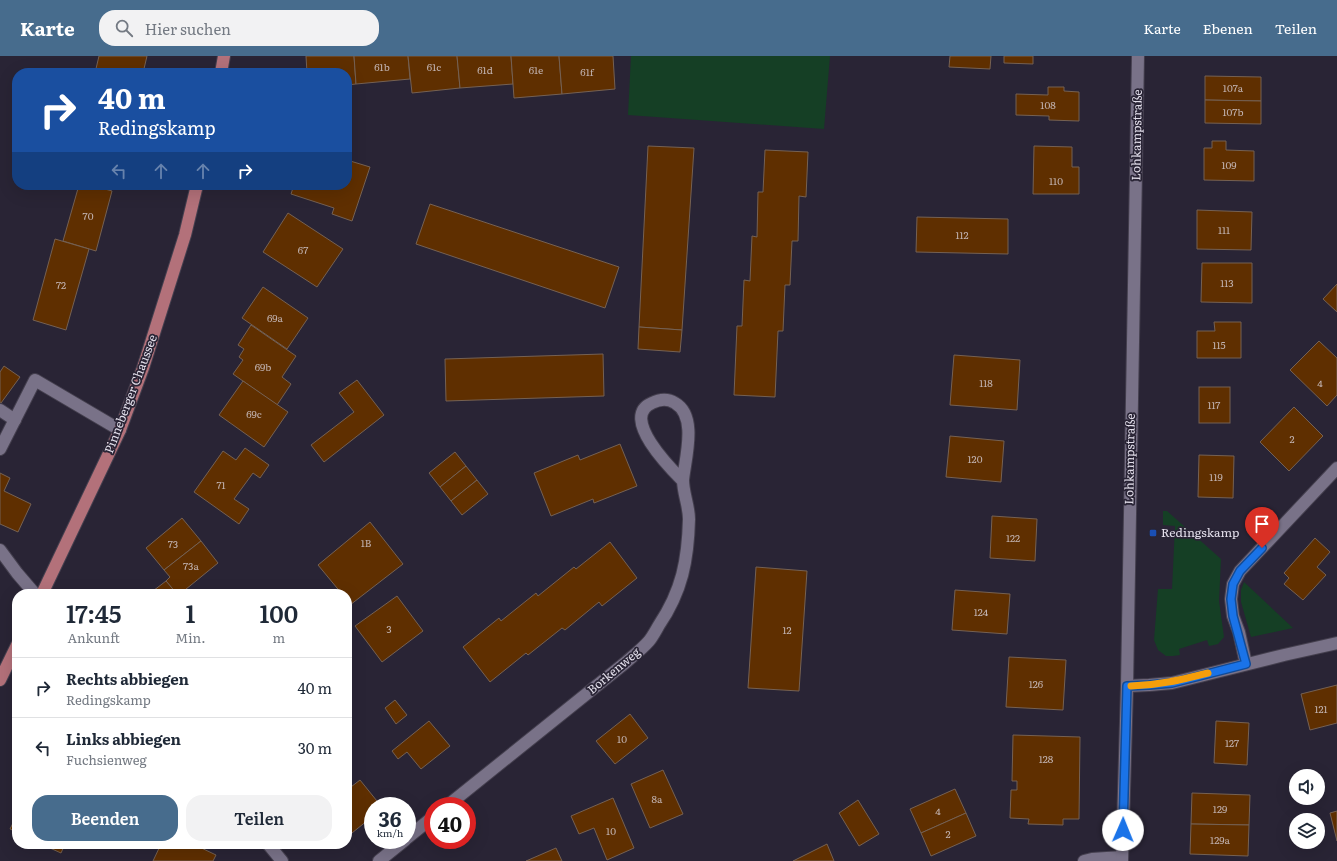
<!DOCTYPE html>
<html lang="de">
<head>
<meta charset="utf-8">
<style>
	:root { --surface:#fff; --page:#f2f2f3; --text:#1f2937; --muted:#747a83; --line:#e0e1e3; --accent:#476c8d }
	body { margin:0; font-family:Literata,serif; background:var(--page); color:var(--text); height:100vh; display:flex; flex-direction:column; font-size:15px; white-space:nowrap }
	* { box-sizing:border-box; margin:0 }
	p { font-size:13px; color:var(--muted) }
	.icon { flex:none; width:22px; height:22px; fill:none; stroke:currentColor; stroke-width:2; stroke-linecap:round; stroke-linejoin:round }
	.map { position:relative; flex:1; overflow:hidden }
	.side { position:absolute; left:12px; top:533px; width:340px; height:260px; display:flex; flex-direction:column; background:var(--surface); border-radius:16px; box-shadow:0 4px 16px #0002 }
	.side>* { flex:none }
	.guide { position:absolute; left:12px; top:12px; width:340px; height:122px; border-radius:16px; box-shadow:0 4px 16px #0002; background:#1a4fa0; color:#fff; overflow:hidden }
	.controls { position:absolute; left:1289px; top:713px; display:grid; gap:8px }
	.controls a { display:grid; place-items:center; width:36px; height:36px; border-radius:50%; background:var(--surface); box-shadow:0 4px 16px #0002; font-size:20px }
	.speed { position:absolute; left:364px; top:741px; display:flex; gap:8px; font-size:20px; font-weight:700; text-align:center }
	.speed>* { display:grid; place-content:center; width:52px; height:52px; border-radius:50%; background:var(--surface); box-shadow:0 4px 16px #0002; line-height:1 }
	.speed small { font-size:10px; font-weight:400 }
	.speed .limit { border:6px solid #d22; background:#fff; color:#111 }
	.pin { position:absolute; display:grid; place-items:center; width:34px; height:34px; color:#fff; margin:-41px -17px; border-radius:50% 50% 50% 0; rotate:-45deg; box-shadow:0 0 4px #0007 }
	.pin .icon { rotate:45deg }
	.me { position:absolute; width:44px; margin:-22px; rotate:1deg; stroke-linejoin:round; filter:drop-shadow(0 0 3px #0008) }
	.turn { display:flex; align-items:center; gap:14px; height:84px; padding:0 20px; font-size:18px }
	.turn .icon { width:52px; height:52px; stroke-width:2.5 }
	.turn b { display:block; font-size:28px; line-height:34px }
	.lanes { display:flex; align-items:center; height:38px; padding:0 20px; background:#0003; justify-content:center; gap:20px; direction:ltr }
	.lanes .off { opacity:.35 }
	.eta { display:flex; justify-content:space-evenly; align-items:center; height:68px; text-align:center }
	.eta b { font-size:24px; font-weight:600; line-height:28px }
	.button { display:flex; gap:8px; margin-top:auto; padding:8px 20px }
	.button a { flex:1; height:46px; border-radius:16px; background:var(--accent); color:#fff; font-size:16px; font-weight:600; line-height:46px; text-align:center }
	.button a+a { background:var(--page); color:var(--text) }
	ul { padding:0; list-style:none }
	li { display:flex; align-items:center; gap:12px; height:60px; padding:0 20px; border-top:1px solid var(--line) }
	li div { flex:1 }
	li b { display:block; font-size:15px }
	li em { font-style:normal }
	header { display:flex; align-items:center; gap:24px; box-sizing:border-box; height:56px; padding:0 20px; background:var(--accent); color:#fff }
	header strong { font-size:19px }
	nav { display:flex; gap:22px; margin-inline-start:auto; font-size:14px }
	.search { width:280px; height:36px; background:var(--page); display:flex; align-items:center; gap:10px; box-sizing:border-box; padding:0 14px; border-radius:16px; color:var(--muted); font-size:15px }
	.map>svg:first-child { display:block }
	.green { fill:#153f25 }
	.building { fill:#5f2f00; stroke:#756153 }
	.lines { fill:none; stroke-linecap:round; stroke-linejoin:round }
	.minor-casing { stroke:#443f4e; stroke-width:14 }
	.major-casing { stroke:#443f4e; stroke-width:14 }
	.minor { stroke:#797288; stroke-width:12 }
	.major { stroke:#b3717a; stroke-width:12 }
	.route-casing { stroke:#114b97; stroke-width:10 }
	.route { stroke:#1a73e8; stroke-width:7 }
	.slow { stroke:#f59e0b; stroke-width:7 }
	.transit-dot { fill:#1a4fb4; stroke:#292435; stroke-width:1.5 }
	.labels { text-anchor:middle; stroke-width:3.5; stroke-linejoin:round; paint-order:stroke }
	.number-label { font-size:10px; fill:#c2b3b0 }
	.street-label { font-size:12px; fill:#e3dfeb; stroke:#292435 }
	.poi-label { font-size:12px; fill:#e3dfeb; stroke:#292435; text-anchor:start }
</style>
</head>
<body>
<header>
<strong>Karte</strong>
<div class="search"><svg class="icon" aria-label="search" viewBox="0 0 24 24"><circle cx="10" cy="10" r="6"/><path d="M15 15l6 6"/></svg>Hier suchen</div>
<nav><a>Karte</a><a>Ebenen</a><a>Teilen</a></nav>
</header>
<div class="map">
<svg width="1337" height="805" viewBox="0 0 1337 805">
	<rect width="100%" height="100%" fill="#292435"/>
	<g class="green">
		<polygon points="631,0 830,0 824,73 628,59"/>
		<polygon points="1163,455 1167,455 1221,503 1219,545 1224,581 1218,588 1209,590 1207,584 1179,593 1180,599 1173,600 1166,600 1158,594 1154,584 1158,533 1172,533 1175,470 1163,469"/>
		<polygon points="1244,526 1293,572 1251,581 1241,546 1241,534"/>
	</g>
	<g class="building">
		<polygon points="99,0 147,0 143,17 95,17"/>
		<polygon points="306,0 354,0 356,28 347,29 347,17 307,17"/>
		<polygon points="354,0 408,0 410,23 356,28"/>
		<polygon points="408,0 457,0 460,32 412,37"/>
		<polygon points="457,0 511,0 513,28 460,32"/>
		<polygon points="511,0 559,0 562,38 514,42"/>
		<polygon points="559,0 613,0 615,33 562,38"/>
		<polygon points="950,0 991,0 990,13 949,11"/>
		<polygon points="1004,0 1033,0 1033,8 1004,7"/>
		<polygon points="1205,20 1261,21 1261,45 1205,44"/>
		<polygon points="1048,31 1064,31 1064,35 1079,36 1079,65 1049,64 1049,60 1016,59 1016,38 1048,39"/>
		<polygon points="1205,44 1261,45 1261,68 1205,67"/>
		<polygon points="1212,85 1226,85 1226,94 1254,95 1254,125 1204,124 1204,92 1212,92"/>
		<polygon points="648,90 694,92 682,274 639,271"/>
		<polygon points="1034,90 1072,91 1072,111 1079,111 1079,138 1033,138"/>
		<polygon points="765,94 808,96 806,141 799,140 798,185 792,185 790,229 785,229 783,275 778,275 775,341 734,339 737,270 742,270 744,224 750,225 752,180 757,181 758,136 763,136"/>
		<polygon points="347,104 370,111 352,165 332,158 334,152 291,138 294,129 347,129"/>
		<polygon points="79,129 91,129 112,135 96,195 63,185"/>
		<polygon points="430,148 619,211 605,252 416,188"/>
		<polygon points="1197,154 1252,156 1251,194 1197,193"/>
		<polygon points="288,157 343,193 317,231 263,196"/>
		<polygon points="917,161 1008,163 1008,198 916,196"/>
		<polygon points="55,183 89,193 66,274 33,264"/>
		<polygon points="1202,207 1252,207 1252,247 1201,246"/>
		<polygon points="1337,228 1337,256 1323,243"/>
		<polygon points="263,231 308,262 287,293 242,262"/>
		<polygon points="1214,266 1241,266 1241,302 1197,302 1197,275 1215,275"/>
		<polygon points="251,269 296,300 282,321 291,328 277,349 233,318 243,304 239,301 244,293 238,289"/>
		<polygon points="639,271 682,274 680,296 638,293"/>
		<polygon points="1319,285 1337,302 1337,339 1327,350 1290,314"/>
		<polygon points="603,298 604,340 446,345 445,303"/>
		<polygon points="954,299 1020,304 1017,354 950,349"/>
		<polygon points="4,310 20,321 1,347 0,347 0,316"/>
		<polygon points="357,324 384,359 324,406 311,389 354,356 339,337"/>
		<polygon points="243,325 288,356 264,391 219,359"/>
		<rect x="1199" y="331" width="31" height="36"/>
		<polygon points="1294,351 1323,380 1289,415 1260,386"/>
		<polygon points="950,380 1004,385 1001,426 946,421"/>
		<polygon points="620,388 637,430 594,447 593,443 551,460 534,417 578,399 580,404"/>
		<polygon points="245,392 269,409 260,422 253,417 234,443 249,453 239,468 194,436 223,395 236,404"/>
		<polygon points="455,396 466,410 440,431 429,417"/>
		<polygon points="1199,399 1234,400 1233,442 1198,441"/>
		<polygon points="466,410 477,424 451,445 440,431"/>
		<polygon points="0,417 10,422 4,435 31,448 18,476 0,468"/>
		<polygon points="477,424 488,438 462,459 451,445"/>
		<polygon points="992,460 1037,463 1035,505 990,502"/>
		<polygon points="182,462 201,485 164,514 146,492"/>
		<polygon points="370,466 403,508 350,549 347,545 347,538 342,538 318,509"/>
		<polygon points="1315,482 1330,496 1317,511 1326,519 1303,544 1284,528 1289,522 1284,517"/>
		<polygon points="201,485 218,507 180,538 177,538 166,525 170,521 164,514"/>
		<polygon points="610,486 637,522 602,550 599,546 565,574 562,572 528,599 526,597 490,626 463,591 499,562 501,565 536,537 538,540 574,511 576,513"/>
		<polygon points="756,511 807,515 799,635 748,632"/>
		<polygon points="166,525 177,538 149,538"/>
		<polygon points="955,534 1010,538 1007,578 952,574"/>
		<polygon points="397,540 423,575 382,606 355,570"/>
		<polygon points="1009,601 1066,604 1063,654 1006,651"/>
		<polygon points="1337,629 1337,667 1310,674 1301,638"/>
		<polygon points="395,644 407,659 396,668 385,652"/>
		<polygon points="630,658 648,682 615,708 596,685"/>
		<polygon points="429,665 450,690 421,713 407,696 398,703 392,695"/>
		<polygon points="1216,665 1249,667 1247,709 1214,707"/>
		<polygon points="1013,679 1080,681 1079,763 1063,763 1063,769 1028,768 1029,763 1010,762 1011,734 1017,734 1017,725 1012,725"/>
		<polygon points="663,714 683,758 650,772 631,728"/>
		<polygon points="360,724 381,750 373,750 373,760 347,781 347,734"/>
		<polygon points="955,733 966,757 921,777 910,753"/>
		<polygon points="1192,737 1250,739 1249,769 1191,768"/>
		<polygon points="613,742 634,792 607,804 594,772 579,778 571,760"/>
		<polygon points="858,744 879,778 859,790 839,757"/>
		<polygon points="1337,755 1337,785 1330,757"/>
		<polygon points="966,757 976,780 931,800 921,777"/>
		<polygon points="17,759 17,776 10,773"/>
		<polygon points="1191,768 1249,769 1248,800 1190,798"/>
		<polygon points="41,788 65,788 61,797"/>
		<polygon points="161,788 193,788 216,799 213,805 153,805"/>
		<polygon points="827,788 834,805 793,805"/>
		<polygon points="556,792 562,805 526,805"/>
	</g>
	<g class="lines">
		<g class="minor-casing">
			<g id="minor">
				<polyline points="0,354 15,364"/>
				<polyline points="0,393 35,324 120,374"/>
				<polyline points="0,494 17,517 35,538"/>
				<polyline points="1246,608 1239,576 1233,560 1231,543 1233,528 1240,515 1337,412"/>
				<polyline points="1127,630 1149,629 1172,627 1284,599 1337,587"/>
				<path d="M447 750 625 607C633 600 642 593 649 585 653 580 656 574 659 569 682 535 688 504 689 463 689 450 683 437 683 424 685 403 698 360 675 347 667 342 660 343 652 347 619 361 671 413 683 425"/>
				<polyline points="407,782 433,761"/>
				<polyline points="268,788 282,805"/>
				<polyline points="379,805 405,784"/>
				<polyline points="1084,805 1092,803 1122,801"/>
				<polyline points="1122,805 1127,630 1138,0"/>
			</g>
		</g>
		<g class="major-casing">
			<g id="major">
				<polyline points="221,17 224,0"/>
				<polyline points="42,538 120,374 143,312 185,179 197,129"/>
				<polyline points="0,624 17,589"/>
			</g>
		</g>
		<use href="#minor" class="minor"/>
		<use href="#major" class="major"/>
	</g>
	<g class="lines">
		<g class="route-casing">
			<polyline id="route" points="1123,774 1127,630 1149,629 1172,627 1246,608 1233,560 1231,543 1233,528 1240,515 1262,492"/>
		</g>
		<use href="#route" class="route"/>
		<path class="slow" d="M1131 630C1160 629 1180 624 1208 617"/>
	</g>
	<rect class="transit-dot" x="1149" y="473" width="8" height="8" rx="2"/>
	<g class="labels">
		<g class="number-label">
			<text x="382" y="15">61b</text>
			<text x="434" y="15">61c</text>
			<text x="485" y="18">61d</text>
			<text x="536" y="18">61e</text>
			<text x="587" y="20">61f</text>
			<text x="1233" y="36">107a</text>
			<text x="1048" y="53">108</text>
			<text x="1233" y="60">107b</text>
			<text x="1229" y="113">109</text>
			<text x="1056" y="129">110</text>
			<text x="88" y="164">70</text>
			<text x="1224" y="178">111</text>
			<text x="962" y="183">112</text>
			<text x="303" y="198">67</text>
			<text x="1227" y="231">113</text>
			<text x="61" y="233">72</text>
			<text x="275" y="266">69a</text>
			<text x="1219" y="293">115</text>
			<text x="263" y="315">69b</text>
			<text x="986" y="331">118</text>
			<text x="1320" y="331">4</text>
			<text x="1214" y="353">117</text>
			<text x="254" y="362">69c</text>
			<text x="1292" y="387">2</text>
			<text x="975" y="407">120</text>
			<text x="1216" y="425">119</text>
			<text x="221" y="433">71</text>
			<text x="1013" y="486">122</text>
			<text x="366" y="491">1B</text>
			<text x="173" y="492">73</text>
			<text x="191" y="514">73a</text>
			<text x="981" y="560">124</text>
			<text x="389" y="577">3</text>
			<text x="787" y="578">12</text>
			<text x="1036" y="632">126</text>
			<text x="1321" y="657">121</text>
			<text x="622" y="687">10</text>
			<text x="1232" y="691">127</text>
			<text x="1046" y="707">128</text>
			<text x="657" y="747">8a</text>
			<text x="1220" y="757">129</text>
			<text x="938" y="759">4</text>
			<text x="611" y="779">10</text>
			<text x="948" y="782">2</text>
			<text x="1220" y="788">129a</text>
		</g>
		<g class="street-label">
			<text transform="translate(1137 79) rotate(-89)" y="4">Lohkampstraße</text>
			<text transform="translate(131 338) rotate(-69)" y="4">Pinneberger Chaussee</text>
			<text transform="translate(1130 403) rotate(-89)" y="4">Lohkampstraße</text>
			<text transform="translate(614 615) rotate(-40)" y="4">Borkenweg</text>
		</g>
		<g class="poi-label">
			<text x="1161" y="481">Redingskamp</text>
		</g>
	</g>
</svg>
<div class="controls">
<a><svg class="icon" aria-label="sound" viewBox="0 0 24 24"><path d="M4 9h4l5-4v14l-5-4H4zM17 9q2 3 0 6"/></svg></a>
<a><svg class="icon" aria-label="layers" viewBox="0 0 24 24"><path d="M12 4l9 5-9 5-9-5zM3 14l9 5 9-5"/></svg></a>
</div>
<div class="speed"><div>36<small>km/h</small></div><div class="limit">40</div></div>
<div class="pin" style="left:1262px;top:492px;background:#d93025"><svg class="icon" aria-label="arrive" viewBox="0 0 24 24"><path d="M6 21V4h12l-3 4 3 4H6"/></svg></div>
<svg class="me" style="left:1123px;top:774px" viewBox="-20 -20 40 40"><circle r="19" fill="#fff"/><path d="M0-13L10 11 0 6-10 11z" fill="#1a73e8"/></svg>
<div class="guide">
<div class="turn"><svg class="icon" aria-label="right" viewBox="0 0 24 24"><path d="M7 20v-9h11M14 6l5 5-5 5"/></svg><div><b>40 m</b>Redingskamp</div></div>
<div class="lanes"><svg class="icon off" aria-label="left" viewBox="0 0 24 24"><path d="M17 20v-9H6M10 6l-5 5 5 5"/></svg><svg class="icon off" aria-label="ahead" viewBox="0 0 24 24"><path d="M12 20V5M6 11l6-6 6 6"/></svg><svg class="icon off" aria-label="ahead" viewBox="0 0 24 24"><path d="M12 20V5M6 11l6-6 6 6"/></svg><svg class="icon" aria-label="right" viewBox="0 0 24 24"><path d="M7 20v-9h11M14 6l5 5-5 5"/></svg></div>
</div>
<section class="side">
<div class="eta">
<div><b>17:45</b><p>Ankunft</p></div>
<div><b>1</b><p>Min.</p></div>
<div><b>100</b><p>m</p></div>
</div>
<ul>
<li><svg class="icon" aria-label="right" viewBox="0 0 24 24"><path d="M7 20v-9h11M14 6l5 5-5 5"/></svg><div><b>Rechts abbiegen</b><p>Redingskamp</p></div><em>40 m</em></li>
<li><svg class="icon" aria-label="left" viewBox="0 0 24 24"><path d="M17 20v-9H6M10 6l-5 5 5 5"/></svg><div><b>Links abbiegen</b><p>Fuchsienweg</p></div><em>30 m</em></li>
</ul>
<div class="button"><a>Beenden</a><a>Teilen</a></div>
</section>
</div>
</body>
</html>
